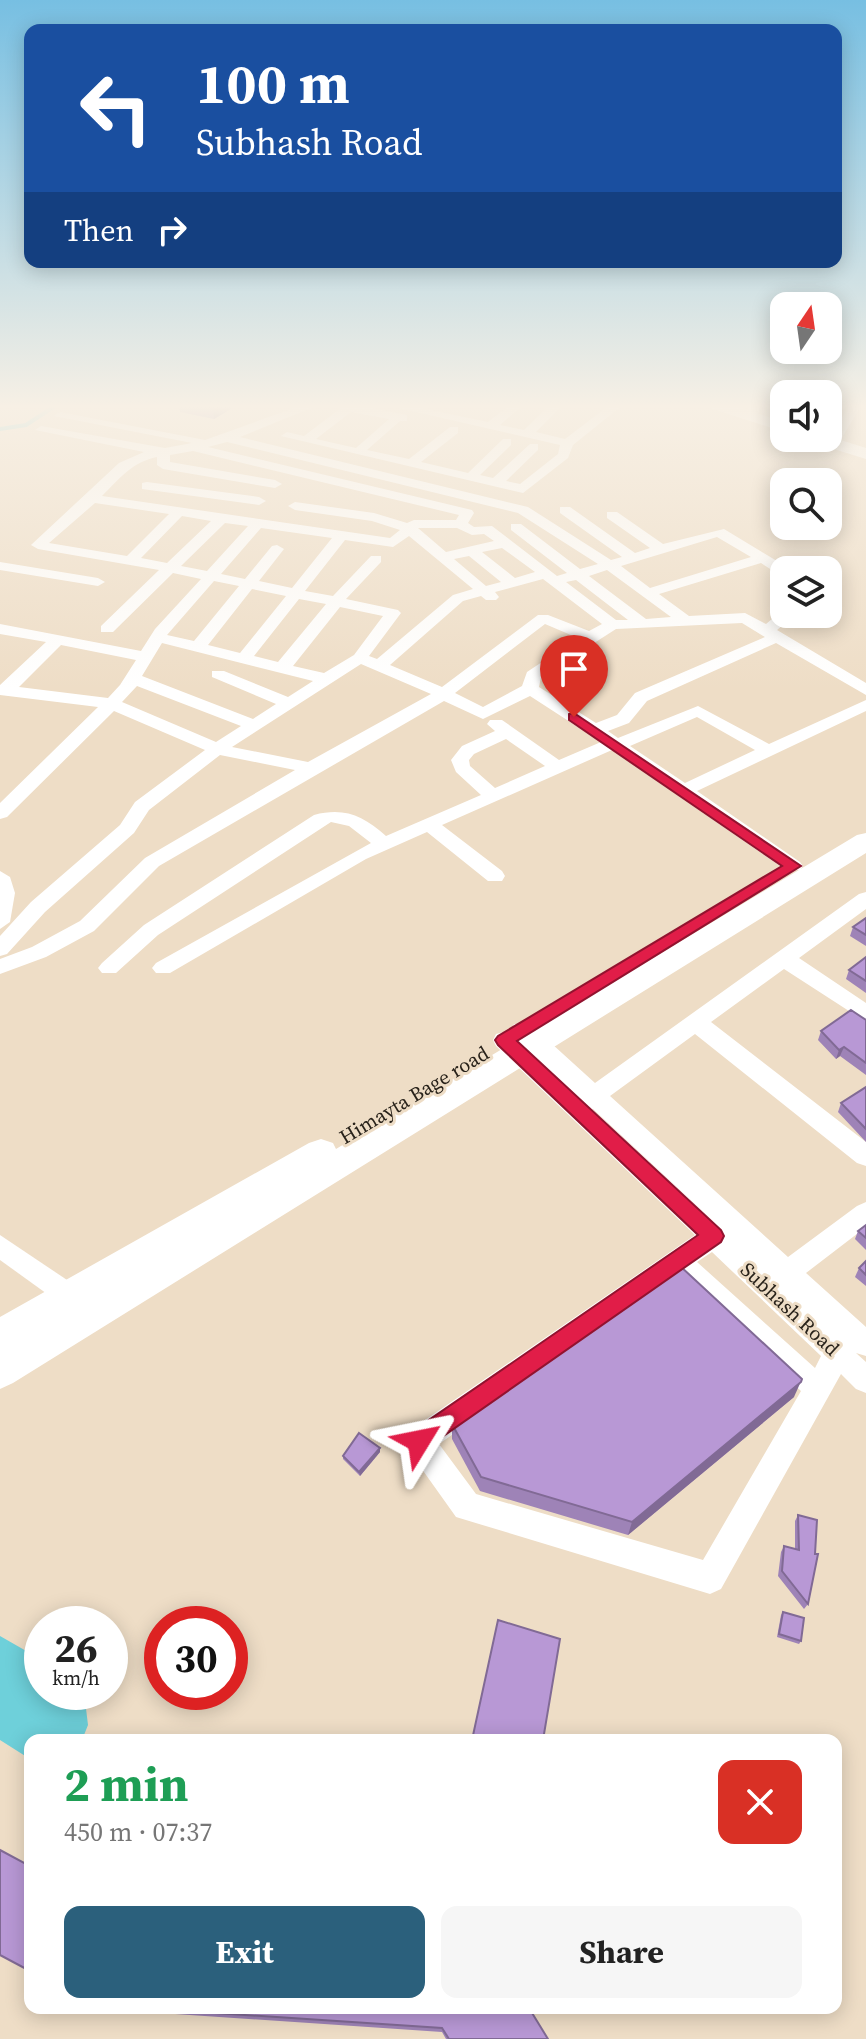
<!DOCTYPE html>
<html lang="en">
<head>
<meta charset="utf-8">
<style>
	:root { --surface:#fff; --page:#f6f6f6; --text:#222; --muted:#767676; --accent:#2b607c }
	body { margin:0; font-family:"Source Serif 4",serif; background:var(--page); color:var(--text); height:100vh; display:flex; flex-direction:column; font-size:30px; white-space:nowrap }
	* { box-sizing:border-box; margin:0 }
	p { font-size:26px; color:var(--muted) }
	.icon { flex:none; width:44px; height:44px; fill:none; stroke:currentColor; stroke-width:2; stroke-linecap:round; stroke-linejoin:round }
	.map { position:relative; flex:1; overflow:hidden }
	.details { position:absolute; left:24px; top:1734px; width:818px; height:280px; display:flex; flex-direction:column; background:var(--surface); border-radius:16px; box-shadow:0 4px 20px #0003 }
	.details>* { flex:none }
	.hud { position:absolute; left:24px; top:24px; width:818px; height:244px; border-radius:16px; box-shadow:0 4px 20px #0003; background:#1a4fa0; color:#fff; overflow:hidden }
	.needle { width:52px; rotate:13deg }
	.buttons { position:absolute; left:770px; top:292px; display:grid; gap:16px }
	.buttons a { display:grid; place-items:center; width:72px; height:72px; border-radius:16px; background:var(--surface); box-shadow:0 4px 20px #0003; font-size:40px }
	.speed { position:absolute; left:24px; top:1606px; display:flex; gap:16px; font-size:40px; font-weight:700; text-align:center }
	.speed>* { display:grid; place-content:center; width:104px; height:104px; border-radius:50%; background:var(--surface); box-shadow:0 4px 20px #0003; line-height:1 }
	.speed small { font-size:20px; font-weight:400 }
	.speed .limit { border:12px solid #d22; background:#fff; color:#111 }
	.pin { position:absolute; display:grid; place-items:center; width:68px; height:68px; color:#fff; margin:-82px -34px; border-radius:50% 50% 50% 0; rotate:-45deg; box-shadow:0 0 8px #0007 }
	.pin .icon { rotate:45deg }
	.me { position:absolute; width:88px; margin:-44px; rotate:55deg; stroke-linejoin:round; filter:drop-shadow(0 0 6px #0008) }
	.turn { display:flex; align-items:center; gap:28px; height:168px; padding:0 40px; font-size:36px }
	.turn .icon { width:104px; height:104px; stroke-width:2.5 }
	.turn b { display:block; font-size:56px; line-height:68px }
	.then { display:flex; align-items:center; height:76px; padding:0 40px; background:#0003; gap:16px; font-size:30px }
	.round { display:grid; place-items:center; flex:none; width:84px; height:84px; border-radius:16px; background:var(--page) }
	.summary { display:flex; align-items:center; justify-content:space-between; height:136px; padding:0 40px }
	h1 { font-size:48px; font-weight:700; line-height:60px; color:#1e9e55 }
	.button { display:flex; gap:16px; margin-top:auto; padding:16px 40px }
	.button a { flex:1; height:92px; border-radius:16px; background:var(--accent); color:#fff; font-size:32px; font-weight:700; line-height:92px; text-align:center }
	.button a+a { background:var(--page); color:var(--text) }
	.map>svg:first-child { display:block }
	.water { fill:#6ed0da }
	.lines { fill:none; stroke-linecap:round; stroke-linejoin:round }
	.stream { stroke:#6ed0da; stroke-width:4 }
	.minor { fill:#fff; fill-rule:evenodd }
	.major { fill:#fff; fill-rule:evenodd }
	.wall { fill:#9e83b7 }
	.shaded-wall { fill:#816a95 }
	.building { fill:#b898d5; stroke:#816a95; stroke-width:2 }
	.route { fill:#e11d48; stroke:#92132f; stroke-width:2 }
	.labels { text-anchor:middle; stroke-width:6; stroke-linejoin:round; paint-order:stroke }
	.street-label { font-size:20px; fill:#28221a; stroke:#eeddc6 }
</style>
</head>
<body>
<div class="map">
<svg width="866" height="2039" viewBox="0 0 866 2039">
	<rect width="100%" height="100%" fill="#eeddc6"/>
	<polygon class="water" points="0,1636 42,1660 42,1692 84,1692 88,1725 82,1740 30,1740 30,1759 0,1740"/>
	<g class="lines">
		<polyline class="stream" points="0,429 26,425 58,404"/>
		<g class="minor">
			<path d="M305 404H321L240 437 528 507 611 560 622 557 560 513V507H570L635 553 650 548 607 518V512H617L663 544 724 529 787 567 789 570H784V614H788V621L777 630 866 683V695L776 643 647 701 629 723 608 731 618 738 698 706 769 744 866 700V711L697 791 800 862 803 866 800 870H786L612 750 442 825 502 871 505 876 502 881H488L427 832 366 859 170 973H156L152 968 156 963 371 843 349 826 331 822 158 935 116 973H102L98 968 102 963 144 925 314 815C345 807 363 816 386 836L481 795 456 772 451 760 462 746 495 731 487 724 490 720H502L559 760 601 742 530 696 483 719 444 701 159 866 94 931 46 957 0 974V959L32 947 80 921 145 858 295 770 220 755 149 810 134 833 45 912 7 954 0 956V936L31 902 120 825 135 802 205 750 114 711 7 817 0 819V803L98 707 0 695V685L46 642 0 634V624L141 651 155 629 201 579 173 573 113 632H101V626L159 570 38 549 31 545 119 463 144 452 35 430 41 426 165 448 192 443 54 416 60 412 205 440ZM227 442 518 513 598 564 580 569 521 524H511V530L567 573 557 576 492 526 474 527 468 523 474 513 472 510 208 447ZM193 451 459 515 456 520H414L407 523 374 513 295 502 288 506 295 510 372 521 400 530 390 538 102 496C119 479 132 462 157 457V465L163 469 275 488 282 484 275 480 170 462V455ZM95 503 169 514 127 556 49 543ZM182 516 211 521 167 563 141 558ZM225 523 248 526 207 571 181 566ZM261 528 332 538 292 588 259 581 284 549 277 545 272 546 245 579 221 574ZM418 528H457L472 535 484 534 494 541 446 552ZM409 536 473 589 453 595 377 659 369 656 401 613 398 610 346 599 381 562V556H371L333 596 305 591 345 540 393 547ZM717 537 751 557 650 588 621 566ZM502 548 535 572 515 578 482 552ZM469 556 501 582 486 586 454 559ZM761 563 775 572 772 619 766 624 745 613 689 616 659 594ZM607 570 671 617 646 619 589 576ZM543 579 602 624 589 631 548 615H538L442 687 390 665 463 601 481 596 486 600H496L499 597 495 592ZM576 580 628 620H616L566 582ZM214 581 239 586 194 641 167 635ZM252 589 286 596 240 653 208 645ZM299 599 326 604 278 662 254 656ZM340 607 383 616 354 655 324 673 293 666ZM742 623 765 637 635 693 617 715 596 723 539 687 541 677 616 629ZM545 624 578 638 527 672 522 686 483 707 455 693ZM162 643 313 681 288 697 224 671H212V677L276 704 253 719 142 676ZM61 645 136 660 120 685 108 698 19 687ZM361 664 431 694 308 762 232 747ZM137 686 241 726 216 742 122 702ZM697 717 755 750 685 783 630 746ZM506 739 545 766 495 788 470 766 469 760 474 754Z"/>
			<path d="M337 404H351L407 415V421H400L367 450 409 459 450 427H458V433L421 462 468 473 503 439H511V445L480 475 493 478 530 444H538V450L506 481 520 484 558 454 560 445 381 404H402L488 422 511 404H524L500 425 524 430 551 404H564L536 432 565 439 611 404H624L573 445 568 458 523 493 281 436 287 432 304 436 341 408ZM351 412 389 419 356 448 316 439Z"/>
			<polygon points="750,404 762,404 756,420 746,417"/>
			<polygon points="850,404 862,404 837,446 829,446 827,443"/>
			<polygon points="147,482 259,497 266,501 259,505 142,489 142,483"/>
			<polygon points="0,562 98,578 105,582 98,586 0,570"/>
			<polygon points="0,871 10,877 15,893 10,922 0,929"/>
			<path d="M866 892V909L799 958 866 1003V1022L784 969 711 1022 866 1142V1166L857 1163 695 1034 610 1096 788 1257 857 1206 866 1202V1227L806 1273 866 1327V1356L856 1353 866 1362V1393L856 1389 841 1374 721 1589 710 1594 456 1517 409 1451 405 1441 409 1431 695 1235 496 1046 493 1040 496 1034 504 1032 512 1034 578 1095 514 1036 511 1030 514 1024H530L595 1083 859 894ZM592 1109H593L721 1228ZM712 1252 821 1356 815 1368 697 1262ZM676 1277 801 1391 703 1560 476 1494 439 1444Z"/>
			<polygon points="0,1235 79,1288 83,1296 79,1304 70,1308 61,1304 0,1260"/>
		</g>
		<g class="major">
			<polygon points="705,404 729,404 784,422 784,432 707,407"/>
			<polygon points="828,436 866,448 866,459 811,442 809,438"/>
			<polygon points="866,833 866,853 13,1383 0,1389 0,1317 309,1143 321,1139 333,1143 336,1149 857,835"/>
		</g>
	</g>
	<g class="wall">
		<polygon points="179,404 239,404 214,419 180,412"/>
		<polygon points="866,918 866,946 850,936 853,927"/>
		<polygon points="866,957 866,993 846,979 849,970"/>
		<polygon points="866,1020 866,1075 840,1056 836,1059 818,1040 821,1031"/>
		<polygon points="866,1087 866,1142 838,1112 841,1103"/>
		<polygon points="866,1225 866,1250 855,1239 858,1231"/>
		<polygon points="866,1261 866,1286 855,1277 859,1268"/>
		<polygon points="794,1397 628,1535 480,1491 452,1439 452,1424"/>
		<polygon points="380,1452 360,1476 343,1459 343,1456"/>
		<polygon points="798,1515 808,1604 804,1609 778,1576 781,1552 784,1546 795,1549 795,1521"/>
		<polygon points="783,1612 801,1641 799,1644 777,1637 781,1615"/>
		<polygon points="99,2008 529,2008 548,2039 446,2039 442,2032 102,2009"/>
	</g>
	<g class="shaded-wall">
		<polygon points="220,404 239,404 214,419 213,408"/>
		<polygon points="844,1047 840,1056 836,1059 839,1050"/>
		<polygon points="802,1379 794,1397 628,1535 632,1522"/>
		<polygon points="380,1448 380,1452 360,1476 359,1472"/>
		<polygon points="198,1692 201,1692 191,1709 190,1706"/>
	</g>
	<g class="building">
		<polygon points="192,404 220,404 213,408"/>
		<polygon points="866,918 866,935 853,927"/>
		<polygon points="866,957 866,981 849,970"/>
		<polygon points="851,1010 866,1020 866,1063 844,1047 839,1050 821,1031"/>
		<polygon points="866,1087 866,1129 841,1103"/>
		<polygon points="866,1225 866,1238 858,1231"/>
		<polygon points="866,1261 866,1275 859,1268"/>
		<polygon points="679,1265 802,1379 801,1382 632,1522 481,1477 452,1424"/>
		<polygon points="359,1433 380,1448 359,1472 343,1456"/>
		<polygon points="798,1515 817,1520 815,1554 818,1554 808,1604 782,1571 784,1546 799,1550"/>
		<polygon points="783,1612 804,1618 801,1641 779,1634"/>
		<polygon points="498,1620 560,1639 543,1740 472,1740"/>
		<polygon points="178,1692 198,1692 190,1706 175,1696"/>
		<polygon points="0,1850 30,1866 30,1971 0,1955"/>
		<polygon points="140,2008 529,2008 548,2039 449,2039 442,2028"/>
	</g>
	<linearGradient id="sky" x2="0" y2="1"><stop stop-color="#77bfe2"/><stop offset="0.59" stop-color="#f7f0e5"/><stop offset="1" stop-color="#f7f0e5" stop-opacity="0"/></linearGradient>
	<rect width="866" height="689" fill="url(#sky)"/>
	<polygon class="route" points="574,713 801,866 517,1041 721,1230 724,1236 721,1242 419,1453 410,1449 407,1441 410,1433 698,1235 498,1045 495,1040 498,1036 782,866 569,720 569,714"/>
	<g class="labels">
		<g class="street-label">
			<text transform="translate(414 1095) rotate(-31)" y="7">Himayta Bage road</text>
			<text transform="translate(790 1309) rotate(43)" y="7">Subhash Road</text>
		</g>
	</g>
</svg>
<div class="buttons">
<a><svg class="needle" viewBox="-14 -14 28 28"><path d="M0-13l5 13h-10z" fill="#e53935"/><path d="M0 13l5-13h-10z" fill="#767676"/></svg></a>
<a><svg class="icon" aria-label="sound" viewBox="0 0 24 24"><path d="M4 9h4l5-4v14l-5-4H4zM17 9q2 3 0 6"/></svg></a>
<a><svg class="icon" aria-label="search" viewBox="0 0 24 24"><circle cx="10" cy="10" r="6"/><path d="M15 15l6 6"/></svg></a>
<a><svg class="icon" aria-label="layers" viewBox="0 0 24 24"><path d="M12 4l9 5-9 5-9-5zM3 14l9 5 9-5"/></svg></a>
</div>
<div class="speed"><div>26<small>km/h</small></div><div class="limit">30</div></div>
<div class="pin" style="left:574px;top:717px;background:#d93025"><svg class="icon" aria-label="arrive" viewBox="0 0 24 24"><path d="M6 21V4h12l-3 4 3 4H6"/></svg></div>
<svg class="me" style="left:419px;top:1441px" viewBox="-20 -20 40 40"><path d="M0-17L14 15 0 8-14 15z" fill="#e11d48" stroke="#fff" stroke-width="4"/></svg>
<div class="hud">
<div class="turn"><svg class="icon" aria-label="left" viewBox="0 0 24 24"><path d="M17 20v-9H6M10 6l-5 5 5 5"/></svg><div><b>100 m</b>Subhash Road</div></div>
<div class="then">Then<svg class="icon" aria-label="right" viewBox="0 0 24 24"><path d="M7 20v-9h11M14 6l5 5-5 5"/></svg></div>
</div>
<section class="details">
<div class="summary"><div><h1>2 min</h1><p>450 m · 07:37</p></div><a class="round" style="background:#d93025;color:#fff"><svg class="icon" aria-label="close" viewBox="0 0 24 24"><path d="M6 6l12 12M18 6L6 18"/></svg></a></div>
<div class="button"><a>Exit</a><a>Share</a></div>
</section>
</div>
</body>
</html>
